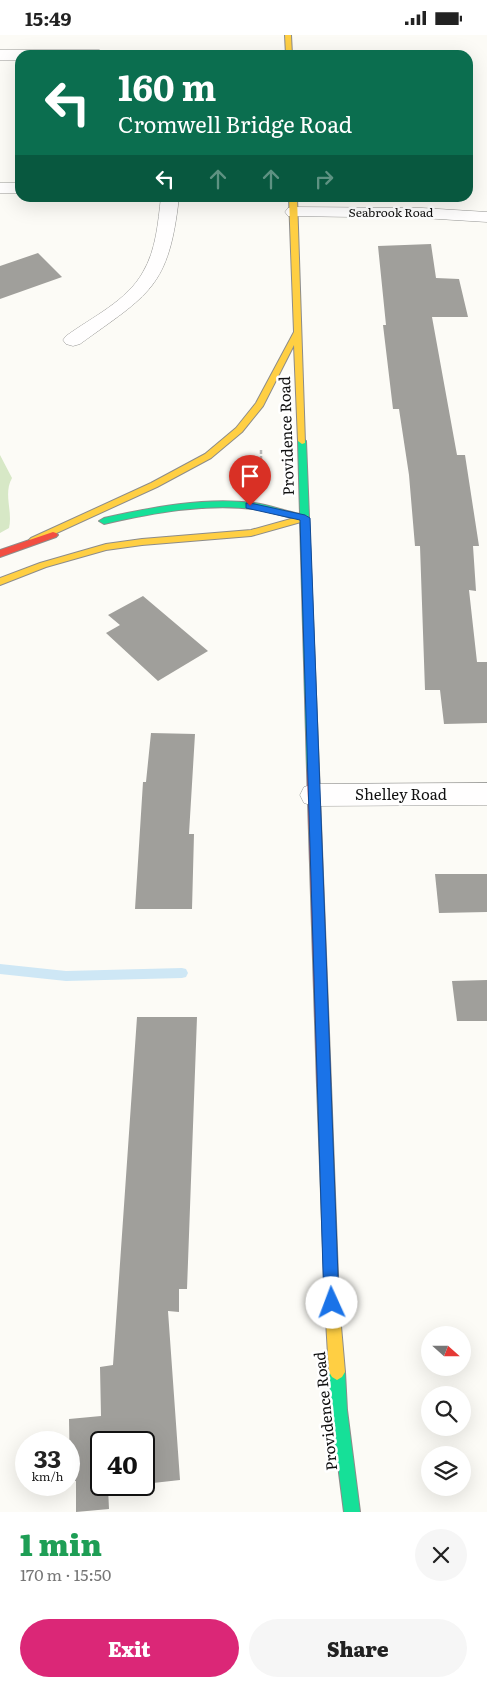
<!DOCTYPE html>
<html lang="en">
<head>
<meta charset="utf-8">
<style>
	:root { --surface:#fff; --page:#f6f6f6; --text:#222; --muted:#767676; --accent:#db2777 }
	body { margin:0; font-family:Literata,serif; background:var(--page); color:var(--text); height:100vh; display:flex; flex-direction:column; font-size:19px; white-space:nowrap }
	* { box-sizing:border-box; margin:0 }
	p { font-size:16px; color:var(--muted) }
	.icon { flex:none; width:28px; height:28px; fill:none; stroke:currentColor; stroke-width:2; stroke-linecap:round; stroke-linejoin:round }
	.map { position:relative; height:1477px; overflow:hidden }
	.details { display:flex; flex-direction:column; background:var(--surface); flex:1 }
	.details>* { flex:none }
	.guide { position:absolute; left:15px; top:15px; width:458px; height:152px; border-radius:15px; box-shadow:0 5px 20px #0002; background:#0b6e4f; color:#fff; overflow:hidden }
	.needle { width:32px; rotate:111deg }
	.buttons { position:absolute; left:421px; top:1291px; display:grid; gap:10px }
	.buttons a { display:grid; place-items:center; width:50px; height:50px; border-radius:50%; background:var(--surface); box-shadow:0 5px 20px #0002; font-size:25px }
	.speed { position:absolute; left:15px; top:1396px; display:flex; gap:10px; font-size:25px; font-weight:700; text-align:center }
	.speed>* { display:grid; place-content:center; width:65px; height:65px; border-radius:50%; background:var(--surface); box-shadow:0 5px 20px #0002; line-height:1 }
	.speed small { font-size:12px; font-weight:400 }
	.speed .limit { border:2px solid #111; border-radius:8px; background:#fff; color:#111 }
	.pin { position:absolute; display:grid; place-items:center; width:42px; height:42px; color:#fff; margin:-51px -21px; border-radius:50% 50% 50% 0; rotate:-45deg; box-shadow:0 0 5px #0007 }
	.pin .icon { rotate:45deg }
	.me { position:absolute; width:55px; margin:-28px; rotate:358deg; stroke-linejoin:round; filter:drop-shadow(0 0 4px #0008) }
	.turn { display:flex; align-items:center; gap:18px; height:105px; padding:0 20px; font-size:22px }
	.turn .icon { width:65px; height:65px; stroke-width:2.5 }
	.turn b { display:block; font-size:35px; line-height:42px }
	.lanes { display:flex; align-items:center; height:48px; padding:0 20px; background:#0003; justify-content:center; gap:25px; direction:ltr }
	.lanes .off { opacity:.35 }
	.round { display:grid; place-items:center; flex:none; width:52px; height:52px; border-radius:26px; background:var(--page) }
	.overview { display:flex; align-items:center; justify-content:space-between; height:85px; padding:0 20px }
	h1 { font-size:30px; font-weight:800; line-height:38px; color:#1e9e55 }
	.action { display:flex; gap:10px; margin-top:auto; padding:10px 20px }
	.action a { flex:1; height:58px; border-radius:30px; background:var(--accent); color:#fff; font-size:20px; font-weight:800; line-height:58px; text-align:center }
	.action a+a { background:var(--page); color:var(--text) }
	.status { display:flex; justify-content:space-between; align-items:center; height:35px; padding:0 25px; background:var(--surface); direction:ltr }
	.status svg { height:14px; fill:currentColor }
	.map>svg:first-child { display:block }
	.forest { fill:#d7e8c6 }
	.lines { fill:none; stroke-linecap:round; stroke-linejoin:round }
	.stream { fill:#cee7f5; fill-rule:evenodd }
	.building { fill:#a09f9b }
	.street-casing { stroke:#969694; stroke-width:1 }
	.fast-casing { stroke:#8d8c8a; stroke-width:2 }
	.slow-casing { stroke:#8d8c8a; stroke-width:2 }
	.jam-casing { stroke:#8d8c8a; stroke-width:2 }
	.path { stroke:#b9b9b8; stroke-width:2.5; stroke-dasharray:4 2; stroke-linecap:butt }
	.street { fill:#fffefe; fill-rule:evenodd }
	.fast { fill:#16e098; fill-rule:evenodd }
	.slow { fill:#ffcf43; fill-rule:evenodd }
	.jam { fill:#f24e42; fill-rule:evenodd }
	.route { fill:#1a73e8; stroke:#114b97 }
	.labels { text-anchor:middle; stroke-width:5; stroke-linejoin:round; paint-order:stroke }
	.far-street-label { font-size:12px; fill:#101010; stroke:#fff }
	.street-label { font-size:15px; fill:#101010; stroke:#fff }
</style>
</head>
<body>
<div class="status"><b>15:49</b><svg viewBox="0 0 49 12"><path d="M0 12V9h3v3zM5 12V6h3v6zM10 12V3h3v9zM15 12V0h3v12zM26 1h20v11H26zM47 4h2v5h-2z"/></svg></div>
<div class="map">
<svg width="487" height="1477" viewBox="0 0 487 1477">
	<rect width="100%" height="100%" fill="#fcfbf6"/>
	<path class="forest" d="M0 420 12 443C3 459 13 476 9 493L0 498Z"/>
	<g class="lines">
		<polygon class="stream" points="0,929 66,936 182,933 186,934 188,938 186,942 182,943 66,946 0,939"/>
	</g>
	<g class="building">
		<polygon points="431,209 436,243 459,244 468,282 432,282 457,420 465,420 479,511 473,511 476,556 469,555 477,627 487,627 487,688 444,689 440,655 425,655 420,511 415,511 409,440 399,374 393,374 383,290 386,290 378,211"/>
		<polygon points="38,218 62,242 0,264 0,231"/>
		<polygon points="143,561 208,616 158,646 106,598 120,590 108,580"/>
		<polygon points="151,698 195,699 189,799 194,799 192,874 135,874 143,747 146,747"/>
		<polygon points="435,839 487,839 487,877 439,878"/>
		<polygon points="487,945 487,986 457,986 452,946"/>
		<polygon points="137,982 197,982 187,1254 179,1254 179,1277 168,1276 180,1445 144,1449 144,1408 101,1408 101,1450 137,1450 108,1453 109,1474 76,1477 76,1446 70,1446 69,1384 101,1381 100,1332 113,1330"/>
	</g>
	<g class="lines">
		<g class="street-casing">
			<g id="street">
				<polygon points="0,15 99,15 104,17 107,20 20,20 20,25 0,25"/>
				<rect x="0" y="148" width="20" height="10"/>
				<path d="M161 162H179C169 253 149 259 80 309L73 311 66 309 63 305 66 301C92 282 127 266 143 237 156 215 158 188 161 162Z"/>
				<polygon points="294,172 422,173 487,177 487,187 422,183 288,181 285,177 288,173"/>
				<polygon points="487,748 487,770 314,771 304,768 300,760 304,752 314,749"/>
			</g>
		</g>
		<g class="fast-casing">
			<g id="fast">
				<path d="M302 403 306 406 319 735 317 738H309L307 735 300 485C285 482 270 476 254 474 204 468 153 478 104 489L99 486 104 483C153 472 204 462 254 468 270 470 284 476 300 479L298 406Z"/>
				<polygon points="337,1329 342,1332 345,1337 347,1375 360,1477 344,1477 331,1375 329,1337 332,1332"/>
			</g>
		</g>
		<g class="slow-casing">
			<g id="slow">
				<polygon points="285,0 291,0 292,20 286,20"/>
				<polygon points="289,162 297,162 305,408 302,409 298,406 294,310 263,371 242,397 211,423 157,452 37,507 31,507 29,505 31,503 151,448 205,419 236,393 256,368 294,297"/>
				<polygon points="305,480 308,481 308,485 251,501 142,510 106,515 46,532 0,550 0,543 40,528 106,509 142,504 251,495"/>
				<polygon points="324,1044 329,1046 331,1050 339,1268 345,1337 342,1342 337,1345 332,1342 329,1337 325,1268 317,1050 319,1046"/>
			</g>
		</g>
		<g class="jam-casing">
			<g id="jam">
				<polygon points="53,497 56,498 58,500 56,502 0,522 0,515"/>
				<polygon points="313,731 317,732 319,735 331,1050 329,1054 324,1056 319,1054 317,1050 307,735 309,732"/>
			</g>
		</g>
		<polyline class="path" points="261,415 261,443"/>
		<use href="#street" class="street"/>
		<use href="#fast" class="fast"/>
		<use href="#slow" class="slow"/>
		<use href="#jam" class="jam"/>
	</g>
	<polygon class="route" points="246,468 250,468 305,480 310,483 339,1268 337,1273 332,1276 326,1273 324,1268 300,485 246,473"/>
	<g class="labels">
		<g class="far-street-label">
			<text x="391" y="182">Seabrook Road</text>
		</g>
		<g class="street-label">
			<text transform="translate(287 401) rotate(-92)" y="5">Providence Road</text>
			<text x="401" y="765">Shelley Road</text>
			<text transform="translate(326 1376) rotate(-96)" y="5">Providence Road</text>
		</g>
	</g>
</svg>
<div class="buttons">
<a><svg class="needle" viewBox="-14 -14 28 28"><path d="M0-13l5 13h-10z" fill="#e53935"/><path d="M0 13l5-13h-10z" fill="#767676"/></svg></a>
<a><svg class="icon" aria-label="search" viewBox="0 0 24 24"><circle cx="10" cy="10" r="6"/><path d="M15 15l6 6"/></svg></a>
<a><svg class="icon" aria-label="layers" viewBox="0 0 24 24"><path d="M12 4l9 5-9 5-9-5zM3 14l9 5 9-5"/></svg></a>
</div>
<div class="speed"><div>33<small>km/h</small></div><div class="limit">40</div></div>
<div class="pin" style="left:250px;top:471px;background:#d93025"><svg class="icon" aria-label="arrive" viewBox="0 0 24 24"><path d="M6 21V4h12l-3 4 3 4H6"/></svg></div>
<svg class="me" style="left:332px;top:1268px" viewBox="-20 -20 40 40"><circle r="19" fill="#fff"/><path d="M0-13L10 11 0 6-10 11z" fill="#1a73e8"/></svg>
<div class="guide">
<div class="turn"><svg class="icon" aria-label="left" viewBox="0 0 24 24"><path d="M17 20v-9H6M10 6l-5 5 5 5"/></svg><div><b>160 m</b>Cromwell Bridge Road</div></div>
<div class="lanes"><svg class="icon" aria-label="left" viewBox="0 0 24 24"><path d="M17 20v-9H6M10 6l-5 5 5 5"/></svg><svg class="icon off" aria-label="ahead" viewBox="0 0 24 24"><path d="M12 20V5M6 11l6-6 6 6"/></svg><svg class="icon off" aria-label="ahead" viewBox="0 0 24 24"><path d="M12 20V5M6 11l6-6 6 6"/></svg><svg class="icon off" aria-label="right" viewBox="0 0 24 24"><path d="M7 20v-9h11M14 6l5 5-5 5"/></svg></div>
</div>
</div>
<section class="details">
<div class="overview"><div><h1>1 min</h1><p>170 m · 15:50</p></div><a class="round"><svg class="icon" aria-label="close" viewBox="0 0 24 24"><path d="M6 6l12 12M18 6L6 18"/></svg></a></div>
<div class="action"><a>Exit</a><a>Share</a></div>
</section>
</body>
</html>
